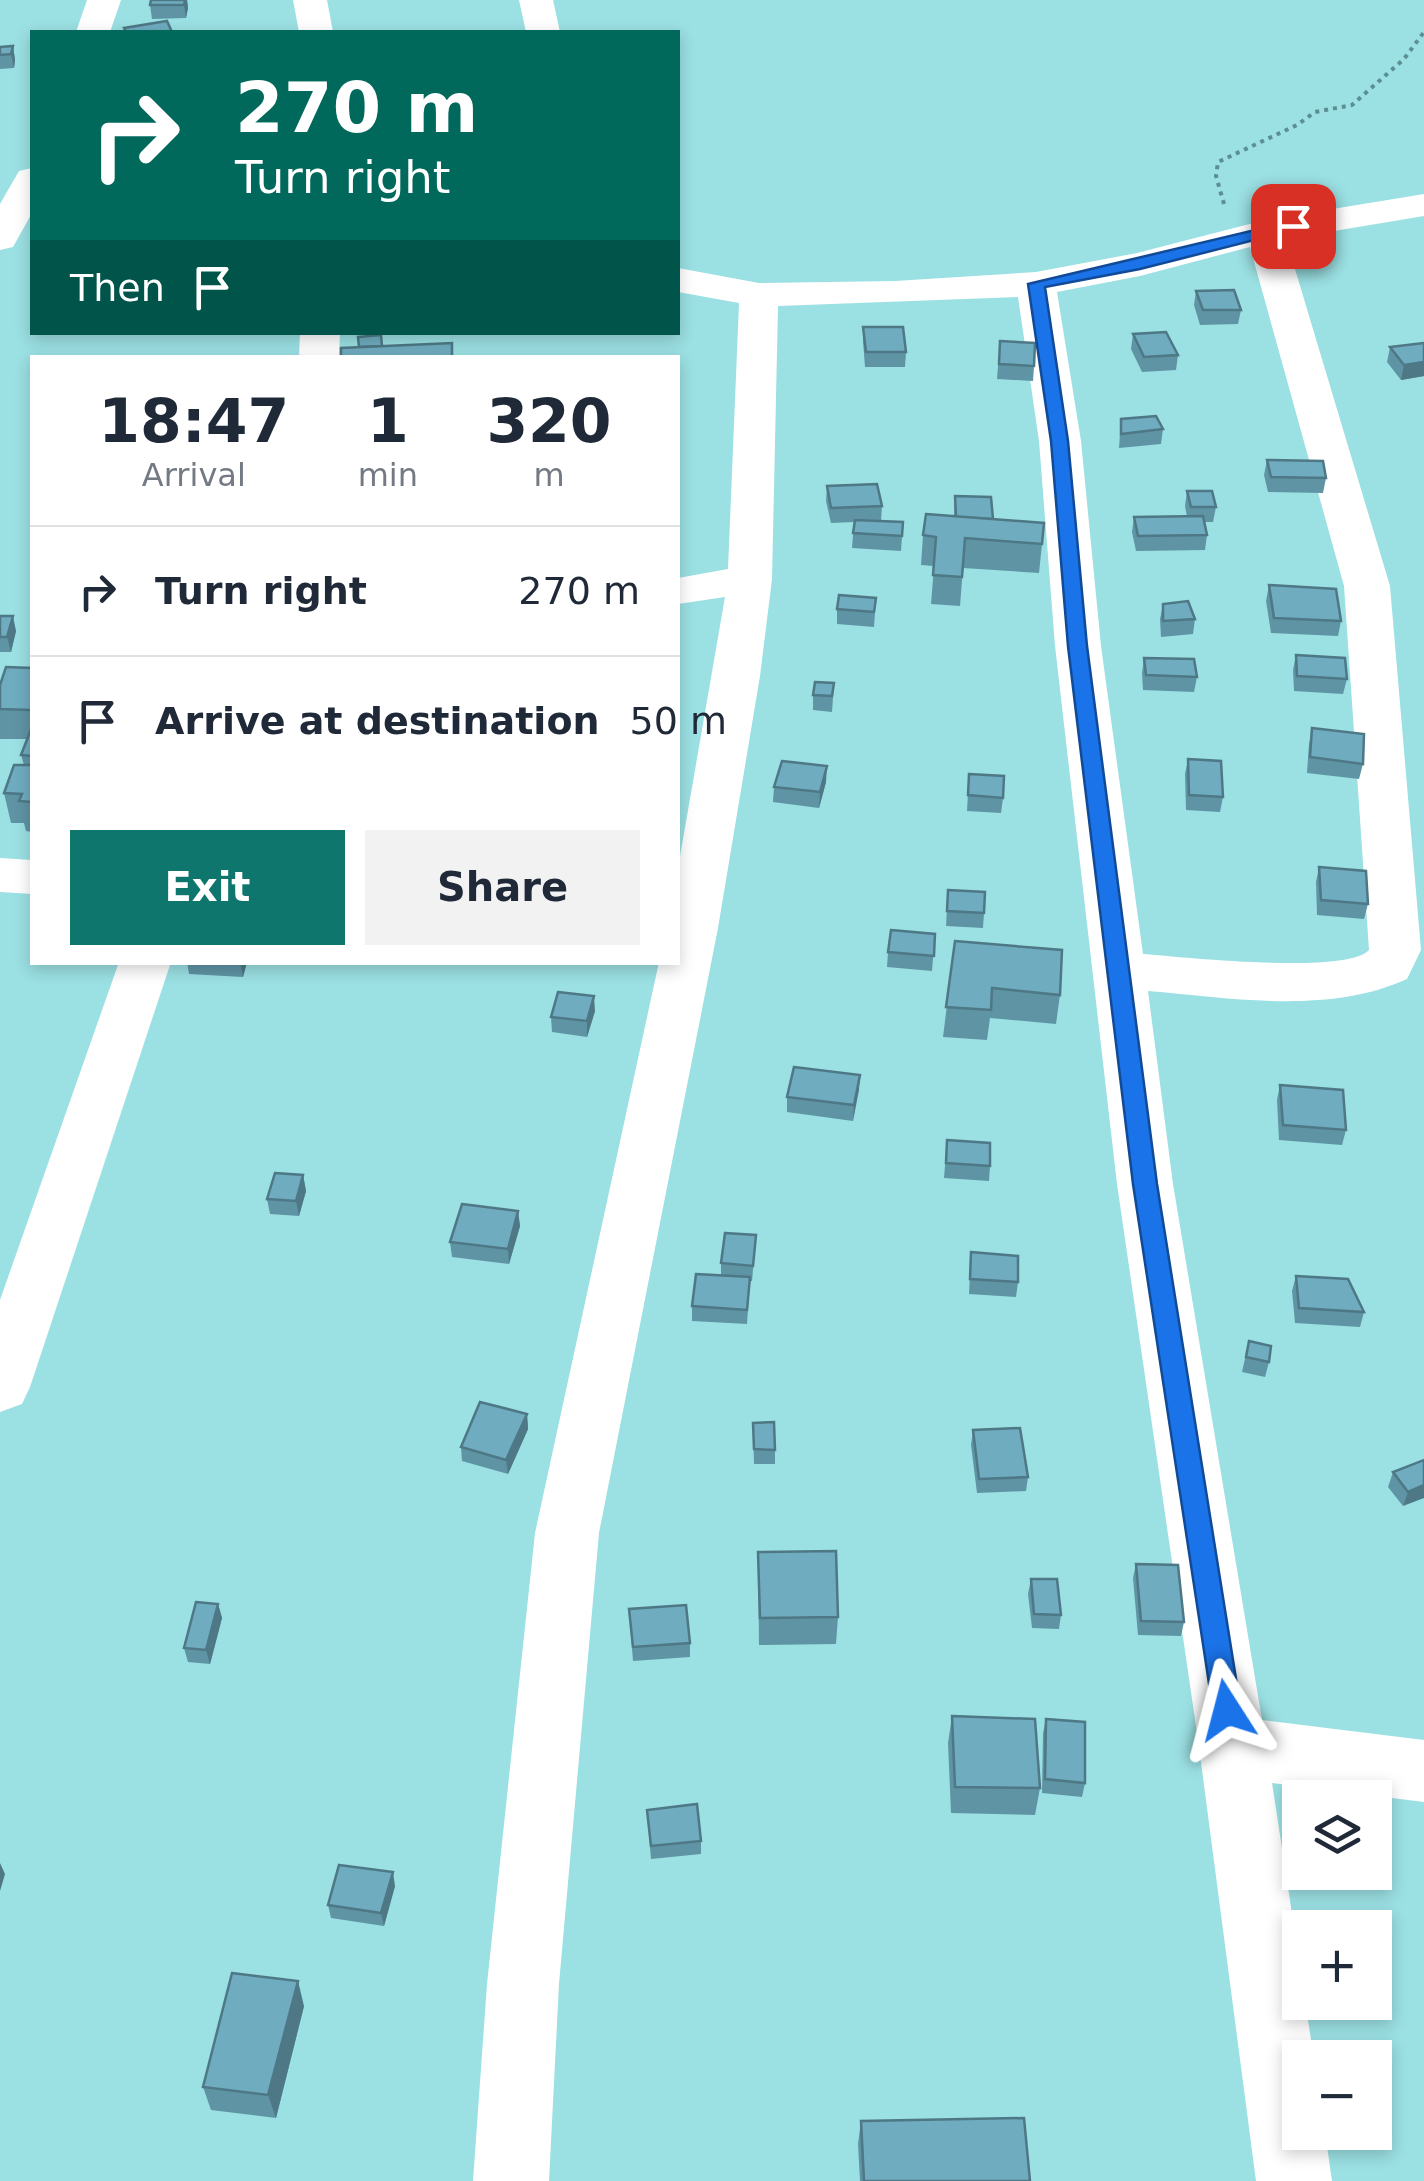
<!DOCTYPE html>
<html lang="en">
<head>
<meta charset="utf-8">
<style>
	:root { --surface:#fff; --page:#f2f2f3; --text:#1f2937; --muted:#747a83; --line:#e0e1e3; --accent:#0f766e }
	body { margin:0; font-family:"DejaVu Sans",sans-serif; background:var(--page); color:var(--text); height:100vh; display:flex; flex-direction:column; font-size:38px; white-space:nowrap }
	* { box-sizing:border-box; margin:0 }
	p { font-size:32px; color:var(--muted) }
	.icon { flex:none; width:55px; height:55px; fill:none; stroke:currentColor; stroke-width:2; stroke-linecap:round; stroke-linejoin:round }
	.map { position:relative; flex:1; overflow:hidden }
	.drawer { position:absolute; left:30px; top:355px; width:650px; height:610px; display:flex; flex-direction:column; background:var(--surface); border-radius:0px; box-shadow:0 5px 15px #0003 }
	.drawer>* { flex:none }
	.banner { position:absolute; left:30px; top:30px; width:650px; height:305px; border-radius:0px; box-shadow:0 5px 15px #0003; background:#00695c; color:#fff; overflow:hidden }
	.buttons { position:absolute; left:1282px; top:1780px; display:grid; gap:20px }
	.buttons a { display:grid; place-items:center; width:110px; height:110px; border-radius:0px; background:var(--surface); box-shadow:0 5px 15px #0003; font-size:50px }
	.pin { position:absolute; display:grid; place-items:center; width:85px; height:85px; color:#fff; margin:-42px; border-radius:20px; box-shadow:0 5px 15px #0006 }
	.me { position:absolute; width:110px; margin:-55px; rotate:351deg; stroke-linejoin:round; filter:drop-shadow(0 0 8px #0008) }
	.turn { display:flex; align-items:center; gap:35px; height:210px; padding:0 40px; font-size:45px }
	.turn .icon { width:130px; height:130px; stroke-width:2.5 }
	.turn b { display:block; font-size:70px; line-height:85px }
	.then { display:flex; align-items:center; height:95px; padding:0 40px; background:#0003; gap:20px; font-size:38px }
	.eta { display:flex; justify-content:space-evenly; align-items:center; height:170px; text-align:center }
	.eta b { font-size:60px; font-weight:700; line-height:70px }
	.button { display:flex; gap:20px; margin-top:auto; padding:20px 40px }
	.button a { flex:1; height:115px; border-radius:0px; background:var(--accent); color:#fff; font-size:40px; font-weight:700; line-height:115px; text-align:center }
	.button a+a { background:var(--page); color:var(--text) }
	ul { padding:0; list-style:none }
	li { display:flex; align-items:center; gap:30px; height:130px; padding:0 40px; border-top:2px solid var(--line) }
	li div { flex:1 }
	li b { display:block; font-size:38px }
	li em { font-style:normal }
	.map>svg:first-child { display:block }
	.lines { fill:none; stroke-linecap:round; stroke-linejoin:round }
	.path { stroke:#5c8f92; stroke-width:4; stroke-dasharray:4 5; stroke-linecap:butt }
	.minor { fill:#fff; fill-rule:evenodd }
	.wall { fill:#5f94a4 }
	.shaded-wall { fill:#4e7886 }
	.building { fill:#6facbf; stroke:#4e7886; stroke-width:2.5 }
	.route { fill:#1a73e8; stroke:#114b97; stroke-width:2.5 }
</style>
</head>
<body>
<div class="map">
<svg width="1424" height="2181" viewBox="0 0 1424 2181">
	<rect width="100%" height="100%" fill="#9be0e3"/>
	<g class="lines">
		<polyline class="path" points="1224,204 1216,176 1218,162 1297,125 1315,112 1352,105 1404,59 1424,32"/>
		<g class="minor">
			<polygon points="87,0 121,0 110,32 76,32"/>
			<polygon points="293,0 327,0 333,32 299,32"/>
			<polygon points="519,0 553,0 560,32 526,32"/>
			<polygon points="32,168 32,213 13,247 0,250 0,204 19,171"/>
			<path d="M1424 194V216L1286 239 1390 586 1421 950 1407 979C1328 1015 1231 998 1148 991L1173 1184 1262 1720 1424 1740V1802L1272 1783 1300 1966V2002H1305L1314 2058H1300V2132H1325L1332 2181H1256L1199 1747 1117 1184 1055 646 1039 441 1018 297 778 306 772 579 760 676 718 928 599 1533 559 1984 549 2181H473L487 1984 535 1533 659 962H678V868L725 597 678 604V578L728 569 739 303 678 292V268L759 283 895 281 1036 272 1137 253 1265 220ZM1250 247 1344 586 1369 950C1346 975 1182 957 1143 954L1101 646 1081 441 1057 292 1140 276Z"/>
			<polygon points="300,332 340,332 339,358 299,358"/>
			<polygon points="0,858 32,860 32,894 0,892"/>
			<polygon points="119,962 171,962 30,1387 22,1404 0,1412 0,1300"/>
		</g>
	</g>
	<g class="wall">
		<polygon points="187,0 188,8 186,18 152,19 150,5"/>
		<polygon points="13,46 15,60 14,68 0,69 0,47"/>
		<polygon points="1196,291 1241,310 1238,324 1200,325 1194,305"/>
		<polygon points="863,327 906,352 905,367 865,367 863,341"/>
		<polygon points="1133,334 1178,355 1176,370 1142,372 1131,349"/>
		<polygon points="1000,341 1034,366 1033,381 997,379"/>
		<polygon points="1424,343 1424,376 1401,380 1387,362 1390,347"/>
		<polygon points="1121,419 1163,429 1161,444 1119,448"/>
		<polygon points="1267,460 1326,478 1323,493 1268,492 1264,475"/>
		<polygon points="827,486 882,506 881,521 903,522 901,551 852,548 854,522 831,523 826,501"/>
		<polygon points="1187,491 1216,507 1213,522 1204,522 1207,535 1205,550 1136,551 1132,532 1134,517 1187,517 1185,506"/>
		<polygon points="955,496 993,519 1042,544 1039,573 963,568 960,606 931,604 934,566 921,565 923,535 954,516"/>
		<polygon points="1269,585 1341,621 1338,636 1271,633 1266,601"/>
		<polygon points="876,598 874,627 837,624 837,609"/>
		<polygon points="1163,604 1195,619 1193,634 1161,637 1160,619"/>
		<polygon points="0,616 16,631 11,652 0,652"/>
		<polygon points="1296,655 1347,679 1343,694 1294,691 1293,670"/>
		<polygon points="1144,658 1197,677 1194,692 1143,690 1142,673"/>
		<polygon points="32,668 32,832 26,831 24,823 11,823 4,793 24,765 21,755 28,739 0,739 0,685"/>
		<polygon points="834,683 832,712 813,710 813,695"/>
		<polygon points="1312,728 1363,764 1359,779 1307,773 1309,744"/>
		<polygon points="1188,759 1223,797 1220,812 1186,810 1185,774"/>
		<polygon points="969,774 1003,798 1001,813 967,811"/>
		<polygon points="826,782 819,808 773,802 774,787"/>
		<polygon points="1319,867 1368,904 1364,919 1317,915 1316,882"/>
		<polygon points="948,890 984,913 983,928 946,926"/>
		<polygon points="935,934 932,971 887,967 888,952"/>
		<polygon points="955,941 1060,995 1056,1024 990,1018 987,1040 943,1037"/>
		<polygon points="187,962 247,962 243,977 189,974"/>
		<polygon points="595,1011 587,1037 552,1032 551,1017"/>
		<polygon points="860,1075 853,1121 787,1112 787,1097"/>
		<polygon points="1280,1085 1346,1130 1342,1145 1279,1140 1277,1100"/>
		<polygon points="947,1140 990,1166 989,1181 944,1178"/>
		<polygon points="303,1175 306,1191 299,1216 270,1214 267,1199"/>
		<polygon points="518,1211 520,1226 509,1264 452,1257 450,1242"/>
		<polygon points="756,1235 752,1281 750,1281 747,1324 692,1321 692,1306 721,1275 721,1263"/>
		<polygon points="971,1252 1018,1282 1016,1297 969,1294"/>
		<polygon points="1296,1276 1364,1312 1360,1327 1295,1323 1292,1291"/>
		<polygon points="1249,1341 1269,1362 1265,1377 1242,1372"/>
		<polygon points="527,1414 528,1429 508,1474 462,1461 461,1447"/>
		<polygon points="753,1423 775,1450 775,1464 754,1464"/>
		<polygon points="973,1430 1028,1477 1026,1491 977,1493 971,1445"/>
		<polygon points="1424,1460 1403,1506 1388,1487 1393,1472"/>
		<polygon points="758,1552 838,1617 836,1644 759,1645"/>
		<polygon points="1136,1564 1184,1622 1181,1636 1138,1635 1133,1578"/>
		<polygon points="1031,1579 1061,1615 1059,1629 1032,1628 1028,1594"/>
		<polygon points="218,1604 222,1618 210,1664 188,1662 184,1648"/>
		<polygon points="630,1624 690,1643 690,1657 633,1661"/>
		<polygon points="952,1716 1040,1788 1035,1815 951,1813 948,1743"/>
		<polygon points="1046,1719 1085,1783 1082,1797 1042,1793 1043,1733"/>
		<polygon points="647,1810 701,1841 701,1854 651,1859"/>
		<polygon points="395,1886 384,1926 331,1918 328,1905"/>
		<polygon points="304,2006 276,2118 211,2110 203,2087"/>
		<polygon points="861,2121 1030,2181 860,2181 858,2144"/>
	</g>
	<g class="shaded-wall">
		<polygon points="185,0 187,0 188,8 186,18 184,5"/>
		<polygon points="13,46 15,60 14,68 11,54"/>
		<polygon points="1424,362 1424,376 1401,380 1404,365"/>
		<polygon points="13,616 16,631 11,652 7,637"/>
		<polygon points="827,766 826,782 819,808 820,792"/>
		<polygon points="240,962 247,962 243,977"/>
		<polygon points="594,996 595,1011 587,1037 587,1021"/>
		<polygon points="860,1075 859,1090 853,1121 854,1105"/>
		<polygon points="303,1175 306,1191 299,1216 296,1201"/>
		<polygon points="518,1211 520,1226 509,1264 508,1249"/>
		<polygon points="527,1414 528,1429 508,1474 506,1460"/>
		<polygon points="1424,1485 1424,1498 1403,1506 1408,1492"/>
		<polygon points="218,1604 222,1618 210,1664 206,1650"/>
		<polygon points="0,1863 5,1874 0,1891"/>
		<polygon points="393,1872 395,1886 384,1926 381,1913"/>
		<polygon points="298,1981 304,2006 276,2118 268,2095"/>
	</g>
	<g class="building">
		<polygon points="151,0 185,0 184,5 150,5"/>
		<polygon points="167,21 172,32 126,32 124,28"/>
		<polygon points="13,46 11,54 0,55 0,47"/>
		<polygon points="1234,290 1241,310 1203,310 1196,291"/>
		<polygon points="863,327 903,327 906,352 866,352"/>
		<polygon points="1166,332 1178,355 1144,357 1133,334"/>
		<polygon points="381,335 382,346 359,347 358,337"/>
		<polygon points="1000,341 1035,343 1034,366 999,364"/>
		<polygon points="452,343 452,358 341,358 341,348"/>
		<polygon points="1424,343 1424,362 1404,365 1390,347"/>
		<polygon points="1156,416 1163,429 1121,434 1121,419"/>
		<polygon points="1267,460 1323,461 1326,478 1271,477"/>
		<polygon points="877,484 882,506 831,508 827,486"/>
		<polygon points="1187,491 1212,491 1216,507 1191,507"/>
		<polygon points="955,496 991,497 993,519 956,517"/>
		<polygon points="926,514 1044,523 1042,544 965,538 962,577 933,575 936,537 923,535"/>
		<polygon points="1203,516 1207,535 1138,536 1134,517"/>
		<polygon points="855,520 903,522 902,536 853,533"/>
		<polygon points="1269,585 1336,589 1341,621 1274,618"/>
		<polygon points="839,595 876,598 874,612 837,609"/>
		<polygon points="1188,601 1195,619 1163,621 1163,604"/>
		<polygon points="0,616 13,616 7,637 0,637"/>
		<polygon points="1296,655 1345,658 1347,679 1297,676"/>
		<polygon points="1144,658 1194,659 1197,677 1146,675"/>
		<polygon points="6,667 32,668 32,710 0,709 0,685"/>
		<polygon points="815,682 834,683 832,696 813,695"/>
		<polygon points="32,727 32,756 21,755"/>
		<polygon points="1312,728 1364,734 1363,764 1310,757"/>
		<polygon points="1188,759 1221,761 1223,797 1189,795"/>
		<polygon points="782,761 827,766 820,792 774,787"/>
		<polygon points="14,765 32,765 32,802 19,801 22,794 4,793"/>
		<polygon points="969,774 1004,776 1003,798 968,795"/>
		<polygon points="1319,867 1366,871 1368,904 1321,900"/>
		<polygon points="948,890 985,892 984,913 947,911"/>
		<polygon points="891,930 935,934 934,956 888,952"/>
		<polygon points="955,941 1062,950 1060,995 992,988 991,1010 946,1007"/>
		<polygon points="558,992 594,996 587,1021 551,1017"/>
		<polygon points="794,1067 860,1075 854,1105 787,1097"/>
		<polygon points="1280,1085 1343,1090 1346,1130 1283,1125"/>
		<polygon points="947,1140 990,1143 990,1166 946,1163"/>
		<polygon points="275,1173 303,1175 296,1201 267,1199"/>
		<polygon points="462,1204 518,1211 508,1249 450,1242"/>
		<polygon points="725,1233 756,1235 753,1266 721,1263"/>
		<polygon points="971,1252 1018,1256 1018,1282 970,1279"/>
		<polygon points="696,1274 750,1277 747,1310 692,1306"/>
		<polygon points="1296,1276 1348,1279 1364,1312 1299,1308"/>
		<polygon points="1249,1341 1271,1346 1269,1362 1246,1357"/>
		<polygon points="480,1402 527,1414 506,1460 461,1447"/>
		<polygon points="774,1422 775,1450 754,1449 753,1423"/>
		<polygon points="1020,1428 1028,1477 979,1479 973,1430"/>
		<polygon points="1424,1460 1424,1485 1408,1492 1393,1472"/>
		<polygon points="836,1551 838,1617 760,1618 758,1552"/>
		<polygon points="1136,1564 1178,1565 1184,1622 1141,1621"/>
		<polygon points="1031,1579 1057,1579 1061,1615 1034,1614"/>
		<polygon points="196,1602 218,1604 206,1650 184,1648"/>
		<polygon points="686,1605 690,1643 633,1647 629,1609"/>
		<polygon points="952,1716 1035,1719 1040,1788 955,1787"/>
		<polygon points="1046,1719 1085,1722 1085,1783 1045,1779"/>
		<polygon points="697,1804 701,1841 651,1846 647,1810"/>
		<polygon points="339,1865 393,1872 381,1913 328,1905"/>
		<polygon points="232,1973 298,1981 268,2095 203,2087"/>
		<polygon points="1024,2118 1030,2181 864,2181 861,2121"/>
	</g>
	<polygon class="route" points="1293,221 1301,226 1298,229 1140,269 1045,287 1068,441 1087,646 1157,1184 1241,1710 1237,1719 1227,1722 1217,1719 1213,1710 1133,1184 1068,646 1051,441 1028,284"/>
</svg>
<div class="buttons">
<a><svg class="icon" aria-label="layers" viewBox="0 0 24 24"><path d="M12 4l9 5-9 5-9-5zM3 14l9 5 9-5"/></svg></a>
<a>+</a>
<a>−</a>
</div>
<div class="pin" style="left:1293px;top:226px;background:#d93025"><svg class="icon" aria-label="arrive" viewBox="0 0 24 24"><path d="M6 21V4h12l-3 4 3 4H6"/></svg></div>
<svg class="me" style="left:1227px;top:1710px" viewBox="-20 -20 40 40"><path d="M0-17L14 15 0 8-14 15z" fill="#1a73e8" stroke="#fff" stroke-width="4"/></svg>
<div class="banner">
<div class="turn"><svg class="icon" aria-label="right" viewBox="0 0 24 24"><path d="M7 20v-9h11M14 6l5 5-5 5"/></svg><div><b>270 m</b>Turn right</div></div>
<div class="then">Then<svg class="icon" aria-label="arrive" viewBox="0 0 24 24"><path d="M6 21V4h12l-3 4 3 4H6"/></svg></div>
</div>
<section class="drawer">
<div class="eta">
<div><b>18:47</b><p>Arrival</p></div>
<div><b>1</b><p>min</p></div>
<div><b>320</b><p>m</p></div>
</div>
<ul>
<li><svg class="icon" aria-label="right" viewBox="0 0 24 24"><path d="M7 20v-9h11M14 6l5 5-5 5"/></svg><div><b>Turn right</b></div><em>270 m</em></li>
<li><svg class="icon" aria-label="arrive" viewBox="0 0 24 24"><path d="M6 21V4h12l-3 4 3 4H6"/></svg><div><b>Arrive at destination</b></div><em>50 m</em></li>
</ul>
<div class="button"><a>Exit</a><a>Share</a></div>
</section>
</div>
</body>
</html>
